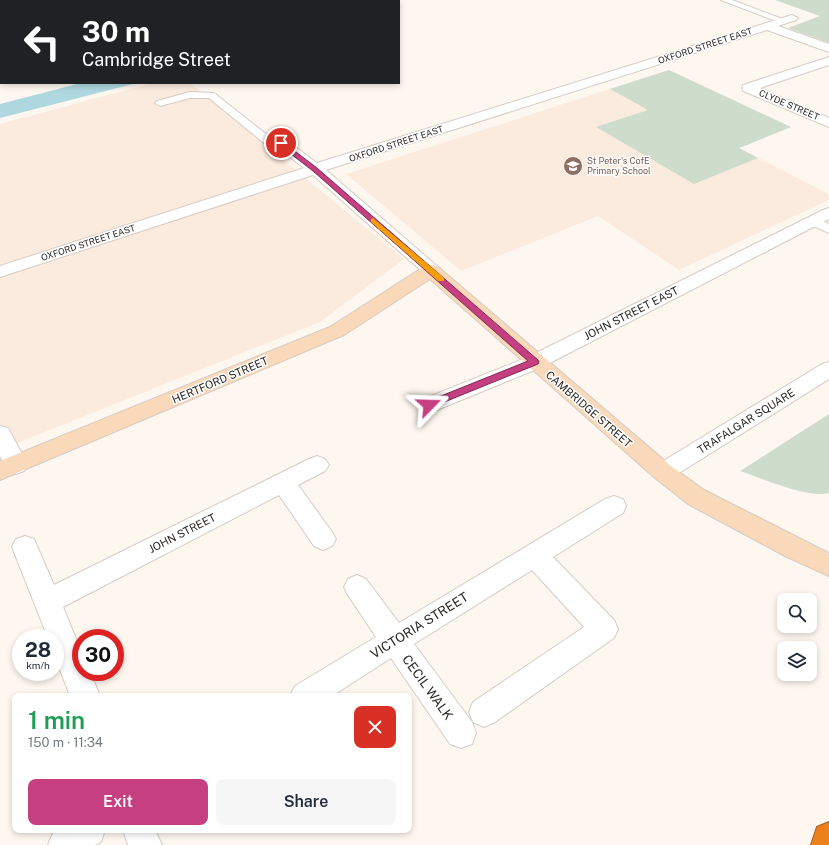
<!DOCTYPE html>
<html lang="en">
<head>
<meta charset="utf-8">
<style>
	:root { --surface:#fff; --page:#f6f6f7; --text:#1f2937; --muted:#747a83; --accent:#c53f81 }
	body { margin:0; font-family:"Public Sans",sans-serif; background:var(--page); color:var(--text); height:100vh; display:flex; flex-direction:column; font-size:15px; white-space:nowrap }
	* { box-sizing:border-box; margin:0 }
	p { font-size:13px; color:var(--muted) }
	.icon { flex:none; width:22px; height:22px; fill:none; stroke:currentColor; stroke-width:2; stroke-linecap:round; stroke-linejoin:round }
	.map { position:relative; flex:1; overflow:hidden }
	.panel { position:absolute; left:12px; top:693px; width:400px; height:140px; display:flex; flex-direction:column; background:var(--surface); border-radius:8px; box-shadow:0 2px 6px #0003 }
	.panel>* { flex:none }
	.top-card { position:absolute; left:0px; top:0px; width:400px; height:84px; box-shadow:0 2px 6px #0003; background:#202124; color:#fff; overflow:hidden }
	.controls { position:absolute; left:777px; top:593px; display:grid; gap:8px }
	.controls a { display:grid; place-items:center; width:40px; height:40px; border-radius:8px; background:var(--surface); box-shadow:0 2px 6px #0003; font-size:20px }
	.speed { position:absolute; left:12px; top:629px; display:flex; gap:8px; font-size:20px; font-weight:700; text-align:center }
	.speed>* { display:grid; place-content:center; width:52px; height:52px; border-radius:50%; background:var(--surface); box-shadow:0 2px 6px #0003; line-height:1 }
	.speed small { font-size:10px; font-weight:400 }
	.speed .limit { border:6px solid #d22; background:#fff; color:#111 }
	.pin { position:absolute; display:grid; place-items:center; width:34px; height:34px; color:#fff; margin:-17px; border:2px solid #fff; border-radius:50%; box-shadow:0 1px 4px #0007 }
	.me { position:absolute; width:44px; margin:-22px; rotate:68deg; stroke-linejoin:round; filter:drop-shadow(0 0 3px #0008) }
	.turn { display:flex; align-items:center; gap:14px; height:84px; padding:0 16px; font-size:18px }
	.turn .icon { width:52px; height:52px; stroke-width:2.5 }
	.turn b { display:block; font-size:28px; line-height:34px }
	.round { display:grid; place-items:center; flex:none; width:42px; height:42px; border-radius:8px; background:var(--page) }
	.headline { display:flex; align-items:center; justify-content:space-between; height:68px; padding:0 16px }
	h1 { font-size:24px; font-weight:600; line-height:30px; color:#1e9e55 }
	.cta { display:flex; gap:8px; margin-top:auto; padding:8px 16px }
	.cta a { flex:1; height:46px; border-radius:8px; background:var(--accent); color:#fff; font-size:16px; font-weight:600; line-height:46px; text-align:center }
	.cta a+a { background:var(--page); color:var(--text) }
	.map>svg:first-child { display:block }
	.built { fill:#fbebde }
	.green { fill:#cddccb }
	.water { fill:#aed7df }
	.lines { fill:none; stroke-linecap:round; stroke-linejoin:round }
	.lane-casing { stroke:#d5ccc4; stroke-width:2 }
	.street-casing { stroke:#d5ccc4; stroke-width:2 }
	.secondary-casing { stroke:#d5ccc4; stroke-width:2 }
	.highway-casing { stroke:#a7601d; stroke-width:2 }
	.lane { fill:#fff; fill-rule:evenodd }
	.street { fill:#fff; fill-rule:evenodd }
	.secondary { fill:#f9d9ba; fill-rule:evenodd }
	.highway { fill:#eb7f19; fill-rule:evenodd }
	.rail { stroke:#5e5a56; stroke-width:1.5 }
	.route { fill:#c53f81; stroke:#802954 }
	.slow { fill:#f59e0b }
	.labels { text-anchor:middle; stroke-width:3; stroke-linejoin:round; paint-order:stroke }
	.far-street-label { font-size:9px; fill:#2a2724; stroke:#fff }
	.far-education-label { font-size:9px; fill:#785e54; stroke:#fff; text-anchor:start }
	.street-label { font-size:11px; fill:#2a2724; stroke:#fff }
	.near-street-label { font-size:13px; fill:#2a2724; stroke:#fff }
</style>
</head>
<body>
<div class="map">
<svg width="829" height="845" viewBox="0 0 829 845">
	<rect width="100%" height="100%" fill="#fef7f0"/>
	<g class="built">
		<polygon points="669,70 791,127 739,148 829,194 829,200 679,270 598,216 461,271 346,174"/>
		<polygon points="153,83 190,83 404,259 320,322 0,450 0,124"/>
	</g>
	<g class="green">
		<polygon points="775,0 829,0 829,43 788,28 820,16"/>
		<polygon points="669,70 791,127 739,148 758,158 694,184 596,127 648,110 610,89"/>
		<path d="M829 414V493C809 499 761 478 740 471Z"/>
	</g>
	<polygon class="water" points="81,83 137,83 0,118 0,104"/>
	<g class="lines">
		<g class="lane-casing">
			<g id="lane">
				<polygon points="721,0 732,0 788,21 784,23 781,23"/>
				<polygon points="190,92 214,93 271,138 285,141 286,143 281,146 264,143 209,98 190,98 160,106 155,103 157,101"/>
				<polygon points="813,217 829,224 829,233 809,224 807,221 809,218"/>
			</g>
		</g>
		<g class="street-casing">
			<g id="street">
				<polygon points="792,15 798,18 796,20 778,26 829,44 829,52 767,30 326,170 437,266 440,270 437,274 431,275 425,274 313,175 0,277 0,266 304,168 276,146 274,143 276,140 281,139 286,140 317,163"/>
				<polygon points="829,57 829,65 760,88 829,118 829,127 743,91 742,88 743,85"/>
				<polygon points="829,208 829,219 542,367 437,410 429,413 421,410 418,405 421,400 528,357 823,210"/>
				<polygon points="829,362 829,379 671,478 663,481 655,478 651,472 655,466 822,364"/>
				<polygon points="0,426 8,428 28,465 24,471 16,474 8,471 0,456"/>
				<polygon points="317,456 325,459 329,465 325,471 298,485 332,532 336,539 332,546 323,550 314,546 279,495 63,607 81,651 81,672 90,672 100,696 70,696 55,657 55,638 48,638 12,547 16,539 25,536 34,539 54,585 309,459"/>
				<polygon points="614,496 623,499 626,506 623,513 553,557 614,620 618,629 614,638 495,722 484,727 473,722 469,712 473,702 584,627 532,570 414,644 472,722 476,733 472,744 461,748 450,744 391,658 332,696 290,696 295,686 376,637 348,595 344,587 348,579 357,575 366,579 399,623 605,499"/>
				<polygon points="58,830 105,830 101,842 95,845 48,845 53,833"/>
				<polygon points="123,830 155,830 162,845 128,845"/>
			</g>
		</g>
		<g class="secondary-casing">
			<polygon id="secondary" points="431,265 437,266 671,466 704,490 829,553 829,576 785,556 688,504 655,478 430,279 344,335 0,480 0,461 330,327 425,266"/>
		</g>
		<g class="highway-casing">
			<polygon id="highway" points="829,822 829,845 811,845 817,827"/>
		</g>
		<use href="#lane" class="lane"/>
		<use href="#street" class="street"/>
		<use href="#secondary" class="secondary"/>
		<use href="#highway" class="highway"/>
		<g class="rail">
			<polyline points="133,1 137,0"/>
			<polyline points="144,1 148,0"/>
		</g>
	</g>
	<polygon class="route" points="278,142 283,142 317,168 538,360 539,362 538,364 432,407 426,407 425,405 426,402 528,361 313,171 278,144"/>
	<polygon class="slow" points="373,218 444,278 444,281 438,281 371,222 371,219"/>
	<defs>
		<g id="school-disc" transform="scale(1)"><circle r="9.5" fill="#8d6e63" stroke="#fff"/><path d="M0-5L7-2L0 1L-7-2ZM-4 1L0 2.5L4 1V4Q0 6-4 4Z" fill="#fff"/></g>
	</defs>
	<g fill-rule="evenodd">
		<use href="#school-disc" x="573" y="166"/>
	</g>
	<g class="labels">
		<g class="far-street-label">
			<text transform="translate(705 46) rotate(-18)" y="3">OXFORD STREET EAST</text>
			<text transform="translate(789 105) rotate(23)" y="3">CLYDE STREET</text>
			<text transform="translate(396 144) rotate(-18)" y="3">OXFORD STREET EAST</text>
			<text transform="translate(88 243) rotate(-18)" y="3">OXFORD STREET EAST</text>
		</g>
		<g class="far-education-label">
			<text x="587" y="164">St Peter's CofE<tspan x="587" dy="10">Primary School</tspan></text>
		</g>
		<g class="street-label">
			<text transform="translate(631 313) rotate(-27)" y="4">JOHN STREET EAST</text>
			<text transform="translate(220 380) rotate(-23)" y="4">HERTFORD STREET</text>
			<text transform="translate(589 409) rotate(41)" y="4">CAMBRIDGE STREET</text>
			<text transform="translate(746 421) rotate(-32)" y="4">TRAFALGAR SQUARE</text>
			<text transform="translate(182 533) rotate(-27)" y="4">JOHN STREET</text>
		</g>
		<g class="near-street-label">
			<text transform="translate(419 625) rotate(-32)" y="5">VICTORIA STREET</text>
			<text transform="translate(428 687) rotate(54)" y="5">CECIL WALK</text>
		</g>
	</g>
</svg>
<div class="controls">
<a><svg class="icon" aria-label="search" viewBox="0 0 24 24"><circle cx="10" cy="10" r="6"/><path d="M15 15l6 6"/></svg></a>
<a><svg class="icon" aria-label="layers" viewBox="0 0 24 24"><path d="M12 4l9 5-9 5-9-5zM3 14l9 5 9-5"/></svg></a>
</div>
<div class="speed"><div>28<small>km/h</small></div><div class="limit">30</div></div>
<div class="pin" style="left:281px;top:143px;background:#d93025"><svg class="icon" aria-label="arrive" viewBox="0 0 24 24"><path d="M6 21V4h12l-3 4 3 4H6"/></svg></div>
<svg class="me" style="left:429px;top:405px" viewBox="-20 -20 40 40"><path d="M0-17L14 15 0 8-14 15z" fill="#c53f81" stroke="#fff" stroke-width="4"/></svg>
<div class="top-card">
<div class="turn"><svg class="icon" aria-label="left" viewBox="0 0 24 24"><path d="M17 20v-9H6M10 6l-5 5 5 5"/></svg><div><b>30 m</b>Cambridge Street</div></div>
</div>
<section class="panel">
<div class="headline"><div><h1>1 min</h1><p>150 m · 11:34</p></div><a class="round" style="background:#d93025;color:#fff"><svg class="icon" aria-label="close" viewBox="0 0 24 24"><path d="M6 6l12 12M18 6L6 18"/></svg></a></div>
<div class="cta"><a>Exit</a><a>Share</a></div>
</section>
</div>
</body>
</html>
